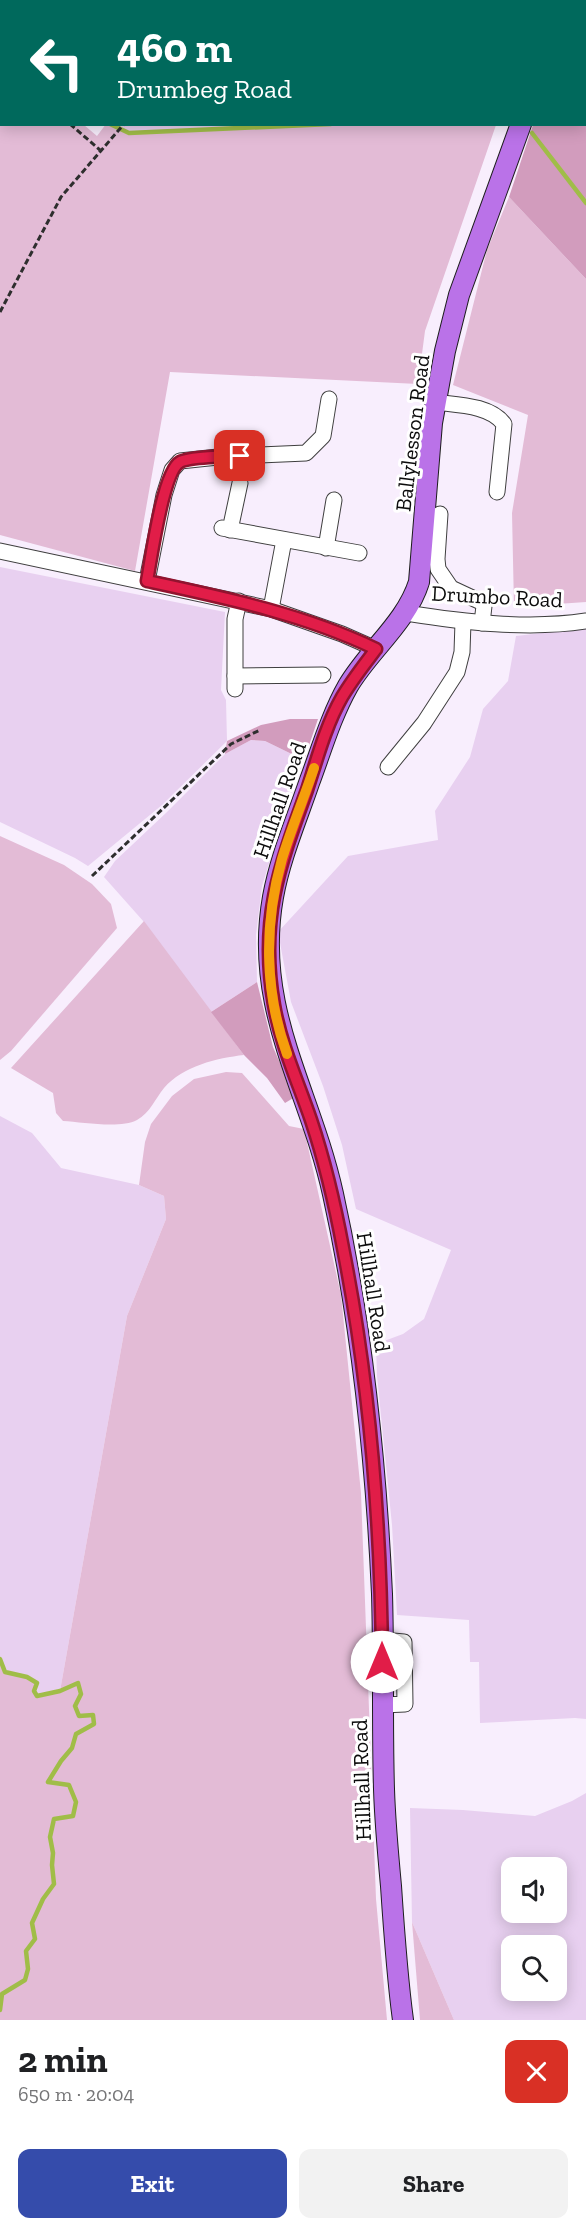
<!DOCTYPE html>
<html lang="en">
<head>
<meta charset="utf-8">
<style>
	:root { --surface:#fff; --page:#f2f2f2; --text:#202124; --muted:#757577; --accent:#354cab }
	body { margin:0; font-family:"Zilla Slab",serif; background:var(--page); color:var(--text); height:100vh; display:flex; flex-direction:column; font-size:22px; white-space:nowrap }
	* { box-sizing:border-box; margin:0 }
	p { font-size:20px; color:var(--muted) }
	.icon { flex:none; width:33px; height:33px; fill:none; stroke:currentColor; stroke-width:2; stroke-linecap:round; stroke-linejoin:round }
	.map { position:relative; height:2020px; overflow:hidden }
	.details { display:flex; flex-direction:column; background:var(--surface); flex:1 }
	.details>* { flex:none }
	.top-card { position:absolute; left:0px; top:0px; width:586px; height:126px; box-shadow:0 3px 15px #0003; background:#00695c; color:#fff; overflow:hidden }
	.fabs { position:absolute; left:501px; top:1857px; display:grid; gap:12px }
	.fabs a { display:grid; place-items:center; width:66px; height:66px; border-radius:12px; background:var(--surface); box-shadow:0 3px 15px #0003; font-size:30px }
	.pin { position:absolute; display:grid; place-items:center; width:51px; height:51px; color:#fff; margin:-26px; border-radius:12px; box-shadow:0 3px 9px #0006 }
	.me { position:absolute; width:66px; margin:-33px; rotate:0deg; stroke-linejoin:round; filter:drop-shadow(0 0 4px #0008) }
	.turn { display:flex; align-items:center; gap:21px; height:126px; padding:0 18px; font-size:27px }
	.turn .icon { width:78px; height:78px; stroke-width:2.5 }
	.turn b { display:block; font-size:42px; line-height:51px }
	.round { display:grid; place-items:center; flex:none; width:63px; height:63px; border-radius:12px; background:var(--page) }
	.summary { display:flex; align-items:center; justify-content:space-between; height:102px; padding:0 18px }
	h1 { font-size:36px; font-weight:800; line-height:45px }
	.cta { display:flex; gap:12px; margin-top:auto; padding:12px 18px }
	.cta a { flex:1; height:69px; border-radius:12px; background:var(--accent); color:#fff; font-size:24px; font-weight:800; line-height:69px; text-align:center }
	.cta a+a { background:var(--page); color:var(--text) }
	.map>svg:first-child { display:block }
	.farmland { fill:#e8d0f0; fill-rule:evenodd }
	.green { fill:#e3bbd6 }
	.forest { fill:#d29cbd }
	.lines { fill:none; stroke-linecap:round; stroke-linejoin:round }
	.stream { stroke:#a0bd48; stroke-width:4.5 }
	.minor-casing { stroke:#3f3f3f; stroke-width:17 }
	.major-casing { stroke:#1d1d1d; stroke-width:22 }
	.path { stroke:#2e2e2e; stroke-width:3; stroke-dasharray:6 3; stroke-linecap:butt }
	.minor { stroke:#fff; stroke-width:15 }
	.major { stroke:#ba72e8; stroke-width:20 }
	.route-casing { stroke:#92132f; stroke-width:15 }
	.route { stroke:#e11d48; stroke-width:10 }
	.slow { stroke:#f59e0b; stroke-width:10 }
	.labels { text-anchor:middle; stroke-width:6; stroke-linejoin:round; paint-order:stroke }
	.street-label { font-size:22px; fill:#0c0c0c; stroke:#fff }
</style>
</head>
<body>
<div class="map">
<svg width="586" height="2020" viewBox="0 0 586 2020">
	<rect width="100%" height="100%" fill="#f8eefd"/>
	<g class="farmland">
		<polygon points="0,0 515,0 2,2 1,53"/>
		<polygon points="110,125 331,125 129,133"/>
		<polygon points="0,567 225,612 221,690 226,700 227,741 162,805 88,866 75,858 0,822"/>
		<polygon points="586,628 586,1719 575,1718 480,1723 479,1662 470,1662 469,1620 397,1615 392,1525 377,1376 376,1344 403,1334 424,1319 451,1250 356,1209 342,1145 323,1086 291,1002 278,932 348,856 438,840 435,811 470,757 483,709 508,681 516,636"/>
		<polygon points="251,740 265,741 304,760 289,800 262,886 256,935 257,982 211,1012 144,922 104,877 115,861 167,812 225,754"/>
		<polygon points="0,1116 32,1133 61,1168 139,1185 164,1196 166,1219 127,1316 60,1691 37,1696 27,1677 5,1672 0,1659"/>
		<path d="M586 1793V2020H454L412 1922 410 1808 463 1810 535 1816 572 1801ZM512 1868H556V1912H512ZM512 1946H556V1990H512Z"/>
	</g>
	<g class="green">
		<polygon points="0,52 2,124 84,125 97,136 106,124 129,133 331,124 496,125 425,331 418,384 170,372 135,571 0,535"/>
		<polygon points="509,197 586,279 586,602 514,607 512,513 528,415 453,385 487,250"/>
		<polygon points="0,836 64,865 92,884 111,904 117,928 11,1051 0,1060"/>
		<path d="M144 921 244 1055C217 1058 183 1066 164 1088 155 1099 150 1113 137 1120 120 1129 82 1122 63 1121L56 1113 53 1093 11 1068Z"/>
		<polygon points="226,1072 242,1073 289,1126 304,1129 341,1295 361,1493 376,1899 387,2020 0,2020 0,1659 5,1672 27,1677 37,1683 34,1691 37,1696 60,1691 127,1316 166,1219 164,1196 139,1185 145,1142 151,1124 172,1096 194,1079"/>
		<polygon points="412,1922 454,2020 420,2020"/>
	</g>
	<g class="forest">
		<polygon points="585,55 586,57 586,279 509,197 533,125 585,124"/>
		<polygon points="290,719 318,719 304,760 265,741 251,740 225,754 227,741 261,725"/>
		<polygon points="257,982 273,1047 295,1097 285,1103 267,1078 244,1055 211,1012"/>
	</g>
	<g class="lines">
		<g class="stream">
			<polyline points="158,2 159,0"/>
			<polyline points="110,124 129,133 331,124"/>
			<polyline points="532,133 586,203"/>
			<polyline points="0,1659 5,1672 27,1677 37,1683 34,1691 37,1696 60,1691 78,1683 81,1694 75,1706 79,1716 93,1715 94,1724 76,1734 72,1748 61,1761 48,1782 69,1785 76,1802 73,1816 54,1819 50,1837 53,1853 52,1865 54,1884 43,1899 32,1923 35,1939 26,1951 28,1969 25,1980 2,1994 0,2010"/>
		</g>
		<g class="minor-casing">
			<g id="minor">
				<path d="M435 402C457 405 490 405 504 424L497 492"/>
				<polyline points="440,514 437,559 438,569 451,588 481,602 484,606 482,623"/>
				<polyline points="222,528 359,553"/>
				<polyline points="230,530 240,483"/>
				<polyline points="326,548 334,500"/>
				<polyline points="0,551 271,609 342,634 376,649"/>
				<polyline points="147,581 164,495 172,470 180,461 218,457 306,453 323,436 329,399"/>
				<polyline points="271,609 284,540"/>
				<path d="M406 613C463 622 528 630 586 621"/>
				<polyline points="235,676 323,675"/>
				<polyline points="235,689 235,619 239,601"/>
				<polyline points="388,767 424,723 457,672 462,652 463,622"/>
				<polyline points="382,1640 404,1642 405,1704 383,1705"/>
			</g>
		</g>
		<g class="major-casing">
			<g id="major">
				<polyline points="534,0 534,2"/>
				<path d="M403 2020C397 1976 394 1931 391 1886 388 1854 385 1821 384 1789 382 1724 384 1659 382 1594 376 1461 362 1325 333 1194 310 1089 253 1010 273 897 280 858 296 821 309 783 321 751 331 716 348 686 370 649 406 623 419 582L432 423 445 351 459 295 521 124"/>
			</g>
		</g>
		<g class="path">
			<polyline points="176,2 176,0"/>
			<polyline points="0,65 2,66"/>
			<polyline points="70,124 100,150"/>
			<polyline points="0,312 61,197 124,124"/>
			<polyline points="92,876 231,744 260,730"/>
		</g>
		<use href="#minor" class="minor"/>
		<use href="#major" class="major"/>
	</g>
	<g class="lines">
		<g class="route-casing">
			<path id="route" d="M240 456C227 456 189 457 180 462 163 471 151 560 147 581 226 598 303 614 376 649 364 665 352 680 342 697 326 725 317 759 307 790 279 867 259 921 274 1005 281 1045 298 1082 311 1120 325 1162 335 1205 343 1248 370 1384 381 1523 382 1662"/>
		</g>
		<use href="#route" class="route"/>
		<path class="slow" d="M287 1054C264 991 264 923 282 859 291 829 304 798 314 768"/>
	</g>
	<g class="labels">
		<g class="street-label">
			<text transform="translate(412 433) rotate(-83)" y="8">Ballylesson Road</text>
			<text transform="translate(497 596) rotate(3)" y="8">Drumbo Road</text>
			<text transform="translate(279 800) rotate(-71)" y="8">Hillhall Road</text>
			<text transform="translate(374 1292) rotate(81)" y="8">Hillhall Road</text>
			<text transform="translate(361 1780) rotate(-92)" y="8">Hillhall Road</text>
		</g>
	</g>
</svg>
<div class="fabs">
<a><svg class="icon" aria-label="sound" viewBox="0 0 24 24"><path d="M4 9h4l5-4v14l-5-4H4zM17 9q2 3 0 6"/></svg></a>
<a><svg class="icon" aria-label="search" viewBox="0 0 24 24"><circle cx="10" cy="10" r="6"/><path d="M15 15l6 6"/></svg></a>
</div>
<div class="pin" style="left:240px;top:456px;background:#d93025"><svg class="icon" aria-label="arrive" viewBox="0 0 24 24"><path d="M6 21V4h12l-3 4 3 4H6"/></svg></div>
<svg class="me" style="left:382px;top:1662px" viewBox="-20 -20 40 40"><circle r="19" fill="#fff"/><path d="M0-13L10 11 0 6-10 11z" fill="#e11d48"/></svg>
<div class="top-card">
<div class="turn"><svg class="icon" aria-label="left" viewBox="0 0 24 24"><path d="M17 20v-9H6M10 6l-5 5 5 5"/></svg><div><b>460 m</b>Drumbeg Road</div></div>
</div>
</div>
<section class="details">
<div class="summary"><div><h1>2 min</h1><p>650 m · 20:04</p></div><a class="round" style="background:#d93025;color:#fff"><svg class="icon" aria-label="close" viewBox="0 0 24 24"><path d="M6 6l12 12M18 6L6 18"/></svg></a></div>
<div class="cta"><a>Exit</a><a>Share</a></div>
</section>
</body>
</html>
